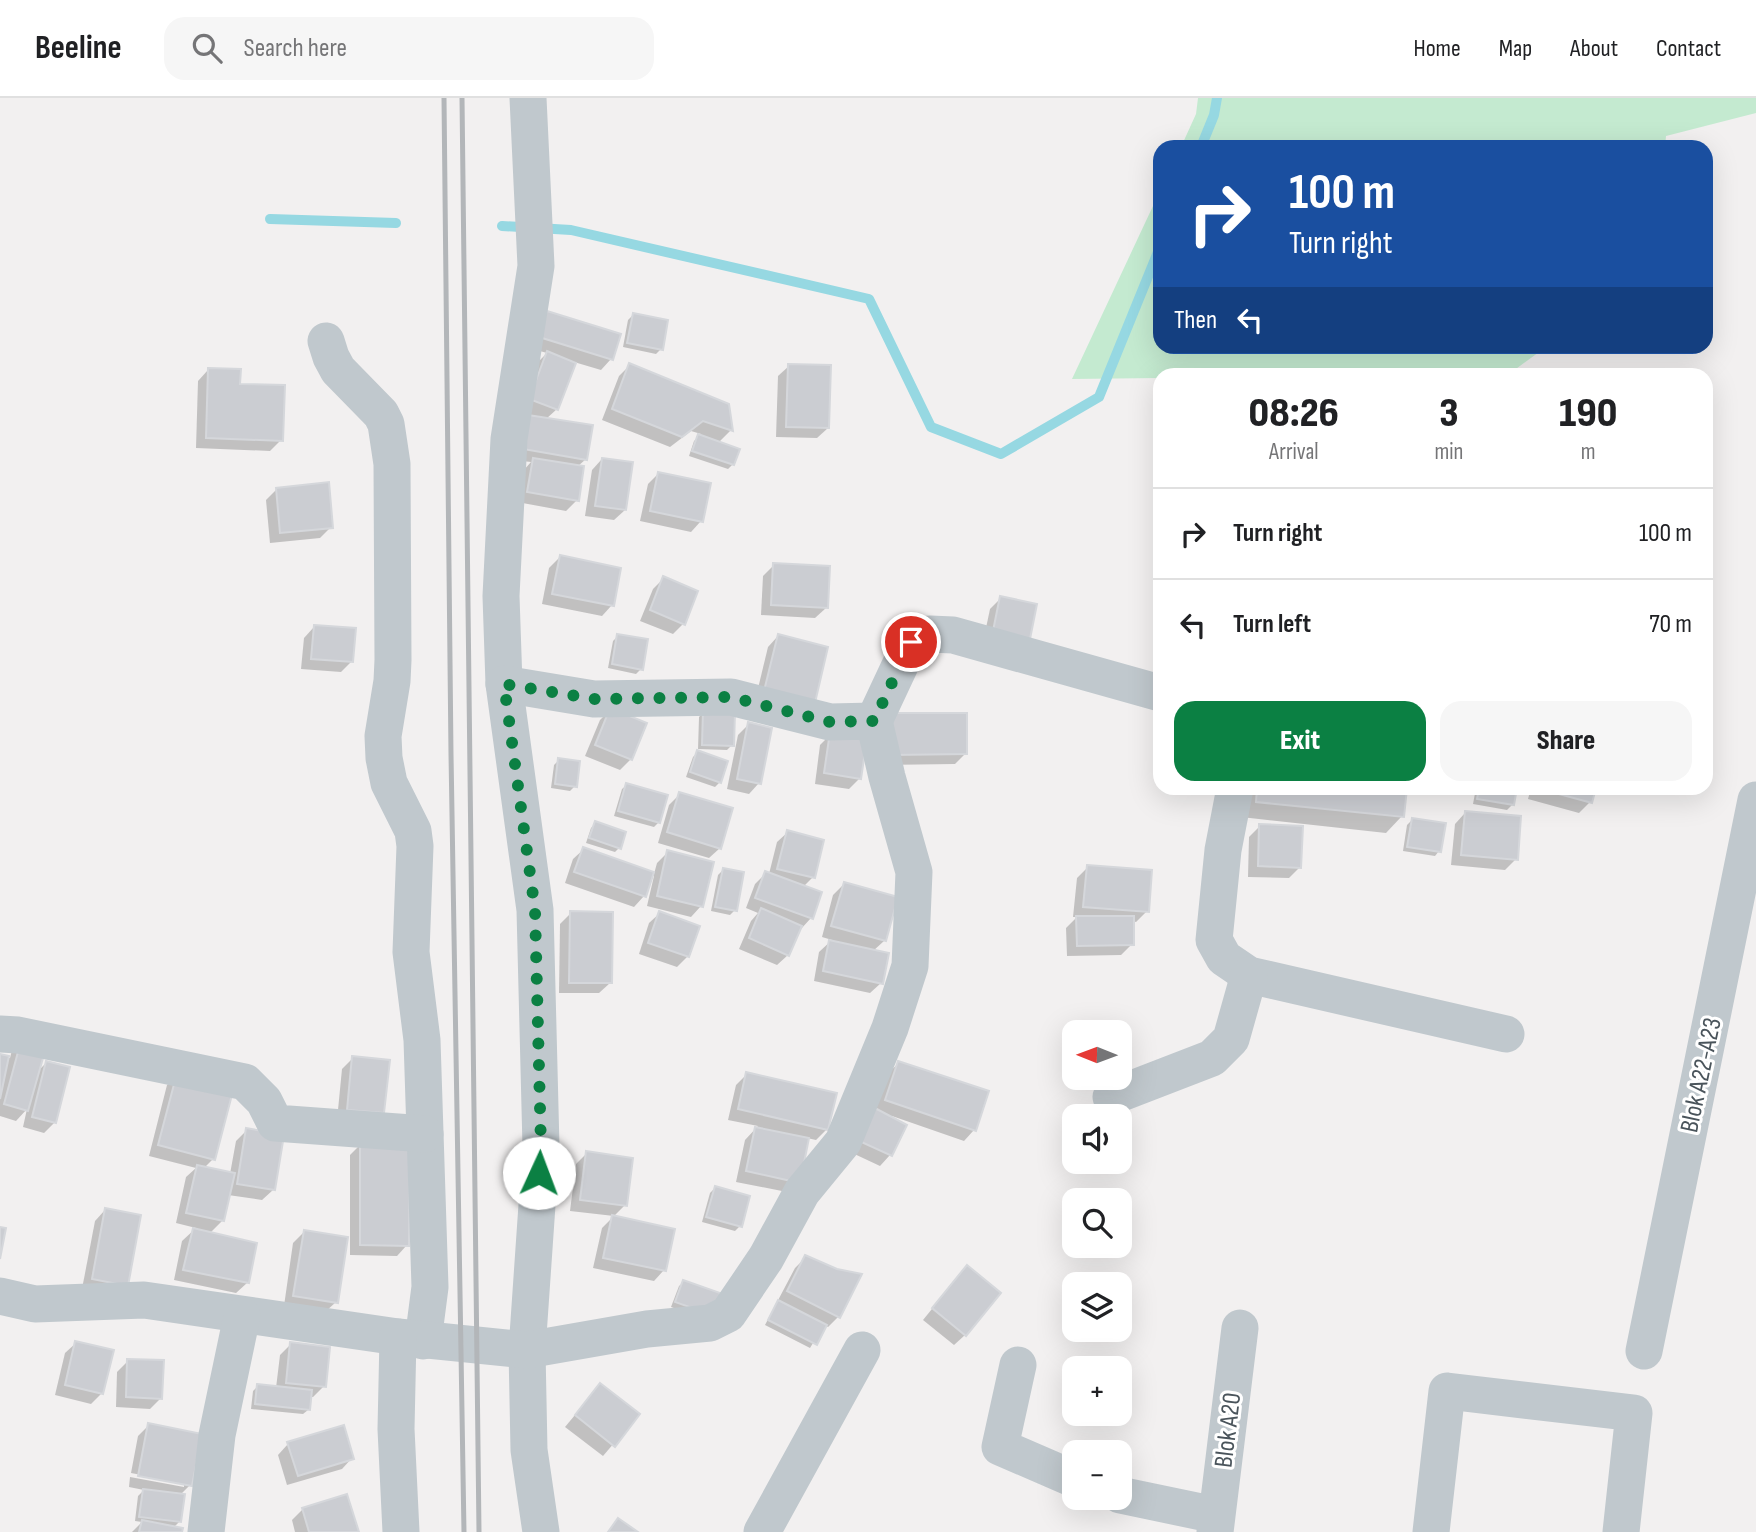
<!DOCTYPE html>
<html lang="en">
<head>
<meta charset="utf-8">
<style>
	:root { --surface:#fff; --page:#f6f6f6; --text:#202124; --muted:#757577; --line:#e0e0e0; --accent:#0b8043 }
	body { margin:0; font-family:"Sofia Sans Condensed",sans-serif; background:var(--page); color:var(--text); height:100vh; display:flex; flex-direction:column; font-size:26px; white-space:nowrap }
	* { box-sizing:border-box; margin:0 }
	p { font-size:23px; color:var(--muted) }
	.icon { flex:none; width:38px; height:38px; fill:none; stroke:currentColor; stroke-width:2; stroke-linecap:round; stroke-linejoin:round }
	.map { position:relative; flex:1; overflow:hidden }
	.drawer { position:absolute; left:1153px; top:270px; width:560px; height:427px; display:flex; flex-direction:column; background:var(--surface); border-radius:21px; box-shadow:0 7px 28px #0002 }
	.drawer>* { flex:none }
	.hud { position:absolute; left:1153px; top:42px; width:560px; height:214px; border-radius:21px; box-shadow:0 7px 28px #0002; background:#1a4fa0; color:#fff; overflow:hidden }
	.needle { width:46px; rotate:271deg }
	.fabs { position:absolute; left:1062px; top:922px; display:grid; gap:14px }
	.fabs a { display:grid; place-items:center; width:70px; height:70px; border-radius:14px; background:var(--surface); box-shadow:0 7px 28px #0002; font-size:35px }
	.pin { position:absolute; display:grid; place-items:center; width:60px; height:60px; color:#fff; margin:-30px; border:4px solid #fff; border-radius:50%; box-shadow:0 2px 7px #0007 }
	.me { position:absolute; width:77px; margin:-38px; rotate:2deg; stroke-linejoin:round; filter:drop-shadow(0 0 5px #0008) }
	.turn { display:flex; align-items:center; gap:24px; height:147px; padding:0 21px; font-size:32px }
	.turn .icon { width:91px; height:91px; stroke-width:2.5 }
	.turn b { display:block; font-size:49px; line-height:60px }
	.then { display:flex; align-items:center; height:66px; padding:0 21px; background:#0003; gap:14px; font-size:26px }
	.eta { display:flex; justify-content:space-evenly; align-items:center; height:119px; text-align:center }
	.eta b { font-size:42px; font-weight:800; line-height:49px }
	.cta { display:flex; gap:14px; margin-top:auto; padding:14px 21px }
	.cta a { flex:1; height:80px; border-radius:21px; background:var(--accent); color:#fff; font-size:28px; font-weight:800; line-height:80px; text-align:center }
	.cta a+a { background:var(--page); color:var(--text) }
	ul { padding:0; list-style:none }
	li { display:flex; align-items:center; gap:21px; height:91px; padding:0 21px; border-top:2px solid var(--line) }
	li div { flex:1 }
	li b { display:block; font-size:26px }
	li em { font-style:normal }
	header { display:flex; align-items:center; gap:42px; box-sizing:border-box; height:98px; padding:0 35px; background:var(--surface); border-bottom:2px solid var(--line) }
	header strong { font-size:33px }
	nav { display:flex; gap:38px; margin-inline-start:auto; font-size:24px }
	.search { width:490px; height:63px; background:var(--page); display:flex; align-items:center; gap:18px; box-sizing:border-box; padding:0 24px; border-radius:21px; color:var(--muted); font-size:26px }
	.map>svg:first-child { display:block }
	.green { fill:#c4ead0 }
	.shadow { fill:#0003 }
	.lines { fill:none; stroke-linecap:round; stroke-linejoin:round }
	.stream { stroke:#96d8e2; stroke-width:10 }
	.building { fill:#cbcdd2; stroke:#d5d7db; stroke-width:2 }
	.minor { stroke:#c0c8cd; stroke-width:37 }
	.rail { stroke:#b3b6b9; stroke-width:5 }
	.route { stroke:#0b8043; stroke-width:12; stroke-dasharray:0 21.6 }
	.labels { text-anchor:middle; stroke-width:6; stroke-linejoin:round; paint-order:stroke }
	.street-label { font-size:26px; fill:#4a545b; stroke:#fff }
</style>
</head>
<body>
<header>
<strong>Beeline</strong>
<div class="search"><svg class="icon" aria-label="search" viewBox="0 0 24 24"><circle cx="10" cy="10" r="6"/><path d="M15 15l6 6"/></svg>Search here</div>
<nav><a>Home</a><a>Map</a><a>About</a><a>Contact</a></nav>
</header>
<div class="map">
<svg width="1756" height="1434" viewBox="0 0 1756 1434">
	<rect width="100%" height="100%" fill="#f2f0f0"/>
	<g class="green">
		<polygon points="1198,0 1756,0 1756,15 1666,38 1665,49 1181,49 1196,16"/>
		<polygon points="1160,93 1160,248 1546,249 1509,276 1160,276 1160,280 1072,281"/>
	</g>
	<g class="shadow">
		<polygon points="633,217 661,251 656,256 623,249 628,222"/>
		<polygon points="537,226 611,261 601,272 574,264 557,311 546,321 586,361 577,369 577,402 566,413 517,404 523,373 531,364 513,362 536,266 547,255 529,250"/>
		<polygon points="630,267 731,332 718,345 733,366 728,371 689,358 694,343 701,336 691,333 670,349 602,322 619,278"/>
		<polygon points="789,268 828,330 817,340 776,339 778,278"/>
		<polygon points="208,272 239,288 281,342 270,353 196,350 198,283"/>
		<polygon points="602,361 625,412 614,422 585,418 592,372"/>
		<polygon points="658,376 701,423 691,434 640,423 648,386"/>
		<polygon points="277,391 331,429 320,440 270,445 266,402"/>
		<polygon points="560,459 612,507 602,518 542,506 549,470"/>
		<polygon points="774,467 826,510 815,520 761,517 763,478"/>
		<polygon points="663,481 683,526 673,536 640,523 653,491"/>
		<polygon points="1001,500 1035,507 982,549 990,511"/>
		<polygon points="314,529 352,563 341,574 301,571 304,540"/>
		<polygon points="618,538 641,571 636,576 608,570 613,543"/>
		<polygon points="778,538 826,550 754,607 768,549"/>
		<polygon points="610,612 645,626 631,661 620,672 585,658 600,622"/>
		<polygon points="704,614 732,647 727,652 698,651 699,619"/>
		<polygon points="749,626 759,685 749,696 727,691 738,637"/>
		<polygon points="880,628 965,656 955,666 881,667"/>
		<polygon points="831,636 860,680 849,691 815,686 820,647"/>
		<polygon points="698,654 720,684 715,689 686,679 693,659"/>
		<polygon points="559,662 575,688 570,693 551,690 554,667"/>
		<polygon points="627,687 659,724 654,729 614,718 622,691"/>
		<polygon points="1244,690 1405,690 1402,718 1386,735 1241,719"/>
		<polygon points="1476,690 1515,690 1512,707 1507,712 1473,706"/>
		<polygon points="1531,690 1594,690 1590,704 1579,715 1528,701"/>
		<polygon points="680,696 720,750 709,760 658,745 669,707"/>
		<polygon points="1465,715 1516,761 1505,772 1451,767 1455,726"/>
		<polygon points="1412,722 1439,753 1435,758 1403,753 1407,727"/>
		<polygon points="596,725 619,750 615,754 586,745 591,730"/>
		<polygon points="1260,728 1300,769 1289,780 1248,779 1249,739"/>
		<polygon points="788,734 813,779 803,789 811,820 801,831 788,857 777,867 739,851 751,823 758,815 746,810 755,786 766,775 769,776 777,744"/>
		<polygon points="584,751 654,776 657,765 668,754 701,808 691,819 647,808 654,778 652,777 644,798 634,809 565,785 573,761"/>
		<polygon points="1088,769 1147,813 1136,824 1132,823 1132,846 1121,857 1067,858 1066,830 1077,819 1073,819 1077,780"/>
		<polygon points="723,772 735,812 730,817 711,813 718,777"/>
		<polygon points="844,786 896,800 884,843 873,853 881,885 870,895 814,883 819,854 832,842 822,839 833,797"/>
		<polygon points="571,815 610,885 599,895 559,895 560,826"/>
		<polygon points="660,815 688,858 677,869 639,856 649,825"/>
		<polygon points="23,941 37,974 46,965 55,1024 44,1035 23,1029 27,1011 16,1023 0,1018 0,958 10,960 12,952"/>
		<polygon points="353,960 382,1014 337,1022 342,971"/>
		<polygon points="899,965 974,1032 964,1043 892,1018 891,1020 905,1027 890,1057 880,1068 848,1053 888,975"/>
		<polygon points="747,976 827,1031 816,1042 807,1040 787,1094 736,1084 745,1042 758,1028 728,1022 736,987"/>
		<polygon points="178,977 213,1061 204,1070 230,1076 236,1043 247,1032 273,1092 262,1102 228,1097 222,1123 209,1136 247,1185 236,1195 174,1182 182,1143 196,1130 176,1125 186,1079 196,1070 149,1058 167,987"/>
		<polygon points="361,1046 407,1147 397,1158 350,1157 350,1057"/>
		<polygon points="587,1055 625,1107 613,1119 664,1172 654,1183 593,1170 602,1130 614,1118 570,1113 576,1066"/>
		<polygon points="715,1090 740,1128 735,1133 702,1124 710,1095"/>
		<polygon points="105,1112 127,1187 82,1191 95,1123"/>
		<polygon points="304,1134 336,1204 325,1214 284,1208 293,1145"/>
		<polygon points="806,1159 838,1219 828,1229 824,1227 810,1250 765,1227 795,1170"/>
		<polygon points="957,1180 965,1237 954,1247 923,1222"/>
		<polygon points="684,1184 708,1222 671,1209 679,1188"/>
		<polygon points="76,1245 102,1295 91,1306 55,1297 65,1255"/>
		<polygon points="291,1246 324,1288 313,1299 310,1299 308,1312 303,1316 251,1311 253,1293 258,1288 276,1290 280,1257"/>
		<polygon points="128,1263 161,1300 150,1311 116,1309 117,1274"/>
		<polygon points="600,1287 638,1317 603,1358 565,1329"/>
		<polygon points="149,1327 190,1387 180,1397 180,1423 173,1430 180,1434 132,1434 142,1424 135,1423 138,1398 144,1392 129,1389 130,1379 184,1389 184,1385 131,1375 138,1338"/>
		<polygon points="288,1346 352,1360 342,1371 287,1387 278,1357"/>
		<polygon points="302,1412 357,1434 295,1434 292,1422"/>
	</g>
	<g class="lines">
		<g class="stream">
			<polyline points="1201,49 1214,17 1217,0"/>
			<polyline points="270,121 396,125"/>
			<polyline points="502,128 571,132 869,201 931,329 1001,356 1099,299 1160,149"/>
		</g>
	</g>
	<g class="building">
		<polygon points="547,213 621,236 613,262 539,239"/>
		<polygon points="633,215 668,222 663,252 627,245"/>
		<polygon points="547,253 576,265 558,312 529,301"/>
		<polygon points="629,265 729,306 733,333 703,323 682,339 612,311"/>
		<polygon points="788,266 831,267 829,330 786,329"/>
		<polygon points="208,270 241,271 240,286 285,287 283,343 206,340"/>
		<polygon points="528,317 593,327 587,362 523,351"/>
		<polygon points="698,336 740,351 734,367 692,353"/>
		<polygon points="533,360 584,368 579,403 527,394"/>
		<polygon points="602,360 633,364 626,412 595,408"/>
		<polygon points="658,374 711,385 703,424 650,413"/>
		<polygon points="329,384 333,430 280,435 276,390"/>
		<polygon points="560,457 621,470 614,508 552,496"/>
		<polygon points="773,465 830,468 828,510 771,507"/>
		<polygon points="663,478 698,493 685,527 650,512"/>
		<polygon points="1000,498 1037,506 1029,546 992,538"/>
		<polygon points="314,527 356,530 353,564 311,561"/>
		<polygon points="617,536 648,541 643,572 612,566"/>
		<polygon points="778,536 828,549 814,609 763,597"/>
		<polygon points="610,610 647,625 632,662 595,647"/>
		<polygon points="703,612 735,614 734,648 702,647"/>
		<polygon points="890,615 967,615 967,656 891,657"/>
		<polygon points="748,624 772,630 761,686 737,681"/>
		<polygon points="830,634 867,640 861,681 824,675"/>
		<polygon points="697,652 728,663 721,685 690,674"/>
		<polygon points="558,660 580,663 577,689 555,686"/>
		<polygon points="626,685 668,697 660,725 618,713"/>
		<polygon points="1257,690 1407,690 1404,719 1256,704"/>
		<polygon points="1479,690 1517,690 1514,707 1477,701"/>
		<polygon points="1537,690 1596,690 1592,705"/>
		<polygon points="679,694 733,710 721,751 667,734"/>
		<polygon points="1465,713 1521,718 1518,762 1461,757"/>
		<polygon points="1412,720 1446,725 1441,754 1407,749"/>
		<polygon points="595,723 626,734 621,751 589,740"/>
		<polygon points="1259,726 1303,728 1301,770 1258,768"/>
		<polygon points="787,732 824,742 815,780 777,771"/>
		<polygon points="583,749 654,774 646,799 574,774"/>
		<polygon points="667,752 714,764 703,809 657,798"/>
		<polygon points="1087,767 1152,772 1149,814 1083,809"/>
		<polygon points="723,770 744,774 737,813 715,809"/>
		<polygon points="765,773 822,794 813,821 755,800"/>
		<polygon points="844,784 898,799 886,843 831,828"/>
		<polygon points="761,810 802,828 789,858 749,840"/>
		<polygon points="570,813 613,814 612,885 569,885"/>
		<polygon points="659,813 700,828 689,859 648,845"/>
		<polygon points="1076,818 1134,818 1134,847 1077,848"/>
		<polygon points="829,842 889,855 883,886 823,873"/>
		<polygon points="22,939 47,946 28,1013 4,1006"/>
		<polygon points="0,956 9,958 0,1001"/>
		<polygon points="352,958 390,962 384,1015 347,1012"/>
		<polygon points="46,963 70,969 56,1025 32,1019"/>
		<polygon points="898,963 989,993 976,1033 885,1002"/>
		<polygon points="746,974 837,995 828,1032 738,1011"/>
		<polygon points="177,975 234,989 215,1062 158,1047"/>
		<polygon points="873,1009 907,1027 892,1058 857,1042"/>
		<polygon points="755,1029 809,1040 800,1085 746,1073"/>
		<polygon points="246,1030 284,1037 275,1092 237,1086"/>
		<polygon points="360,1044 410,1045 409,1148 360,1147"/>
		<polygon points="586,1053 633,1060 627,1108 580,1102"/>
		<polygon points="197,1067 235,1075 224,1123 186,1115"/>
		<polygon points="715,1088 750,1098 742,1129 706,1119"/>
		<polygon points="105,1110 141,1117 128,1188 92,1181"/>
		<polygon points="612,1117 675,1131 666,1173 603,1160"/>
		<polygon points="0,1129 6,1130 0,1161"/>
		<polygon points="193,1130 257,1145 249,1185 183,1172"/>
		<polygon points="304,1132 348,1139 338,1205 293,1198"/>
		<polygon points="805,1157 837,1171 862,1176 840,1220 787,1193"/>
		<polygon points="967,1167 1001,1195 966,1238 932,1210"/>
		<polygon points="683,1182 723,1196 715,1218 675,1204"/>
		<polygon points="778,1202 827,1227 817,1247 768,1222"/>
		<polygon points="75,1243 114,1252 103,1296 65,1287"/>
		<polygon points="290,1244 330,1249 326,1289 286,1285"/>
		<polygon points="127,1261 164,1262 162,1301 126,1299"/>
		<polygon points="600,1285 640,1316 615,1349 575,1317"/>
		<polygon points="257,1286 312,1292 310,1312 255,1306"/>
		<polygon points="148,1325 202,1336 192,1388 138,1378"/>
		<polygon points="344,1327 354,1361 298,1378 287,1344"/>
		<polygon points="143,1391 185,1396 181,1424 139,1419"/>
		<polygon points="347,1396 359,1434 309,1434 302,1410"/>
		<polygon points="618,1420 638,1434 608,1434"/>
		<polygon points="142,1422 183,1430 182,1434 139,1434"/>
	</g>
	<g class="lines">
		<g class="minor">
			<polyline points="528,0 536,168 509,341 501,498 504,586 535,812 541,1049 527,1252 529,1352 541,1434"/>
			<polyline points="326,243 331,259 338,272 381,316 386,326 392,366 393,562 392,583 383,638 384,660 389,685 413,733 415,748 411,854 422,942 430,1189 423,1243"/>
			<polyline points="874,623 911,544 930,536 953,537 1160,595"/>
			<polyline points="1235,690 1223,752 1214,842 1224,860 1249,877 1506,936"/>
			<polyline points="0,936 18,937 245,984 264,1003 275,1025 425,1036"/>
			<polyline points="1111,999 1212,960 1231,941 1249,877"/>
			<polyline points="0,1198 35,1206 144,1202 398,1239 527,1252 647,1231 710,1225 728,1216 766,1160 802,1094 843,1044 890,930 910,868 914,774 887,679 874,623 830,624 731,599 594,601 504,586"/>
			<polyline points="398,1239 396,1331 401,1434"/>
			<polyline points="1644,1253 1756,702"/>
			<polyline points="1018,1267 1000,1349 1074,1381"/>
			<polyline points="1120,1397 1216,1417"/>
			<polyline points="206,1434 217,1337 242,1218"/>
			<polyline points="762,1434 862,1252"/>
			<polyline points="1215,1434 1240,1230"/>
			<polyline points="1431,1434 1447,1293 1634,1315 1621,1434"/>
		</g>
		<g class="rail">
			<polyline points="444,0 451,656 464,1434"/>
			<polyline points="462,0 479,1434"/>
		</g>
	</g>
	<g class="lines">
		<polyline class="route" points="539,1075 541,1049 535,812 504,586 594,601 731,599 830,624 874,623 911,544"/>
	</g>
	<g class="labels">
		<g class="street-label">
			<text transform="translate(1700 977) rotate(-78)" y="9">Blok A22-A23</text>
			<text transform="translate(1227 1332) rotate(-83)" y="9">Blok A20</text>
		</g>
	</g>
</svg>
<div class="fabs">
<a><svg class="needle" viewBox="-14 -14 28 28"><path d="M0-13l5 13h-10z" fill="#e53935"/><path d="M0 13l5-13h-10z" fill="#757577"/></svg></a>
<a><svg class="icon" aria-label="sound" viewBox="0 0 24 24"><path d="M4 9h4l5-4v14l-5-4H4zM17 9q2 3 0 6"/></svg></a>
<a><svg class="icon" aria-label="search" viewBox="0 0 24 24"><circle cx="10" cy="10" r="6"/><path d="M15 15l6 6"/></svg></a>
<a><svg class="icon" aria-label="layers" viewBox="0 0 24 24"><path d="M12 4l9 5-9 5-9-5zM3 14l9 5 9-5"/></svg></a>
<a>+</a>
<a>−</a>
</div>
<div class="pin" style="left:911px;top:544px;background:#d93025"><svg class="icon" aria-label="arrive" viewBox="0 0 24 24"><path d="M6 21V4h12l-3 4 3 4H6"/></svg></div>
<svg class="me" style="left:539px;top:1075px" viewBox="-20 -20 40 40"><circle r="19" fill="#fff"/><path d="M0-13L10 11 0 6-10 11z" fill="#0b8043"/></svg>
<div class="hud">
<div class="turn"><svg class="icon" aria-label="right" viewBox="0 0 24 24"><path d="M7 20v-9h11M14 6l5 5-5 5"/></svg><div><b>100 m</b>Turn right</div></div>
<div class="then">Then<svg class="icon" aria-label="left" viewBox="0 0 24 24"><path d="M17 20v-9H6M10 6l-5 5 5 5"/></svg></div>
</div>
<section class="drawer">
<div class="eta">
<div><b>08:26</b><p>Arrival</p></div>
<div><b>3</b><p>min</p></div>
<div><b>190</b><p>m</p></div>
</div>
<ul>
<li><svg class="icon" aria-label="right" viewBox="0 0 24 24"><path d="M7 20v-9h11M14 6l5 5-5 5"/></svg><div><b>Turn right</b></div><em>100 m</em></li>
<li><svg class="icon" aria-label="left" viewBox="0 0 24 24"><path d="M17 20v-9H6M10 6l-5 5 5 5"/></svg><div><b>Turn left</b></div><em>70 m</em></li>
</ul>
<div class="cta"><a>Exit</a><a>Share</a></div>
</section>
</div>
</body>
</html>
